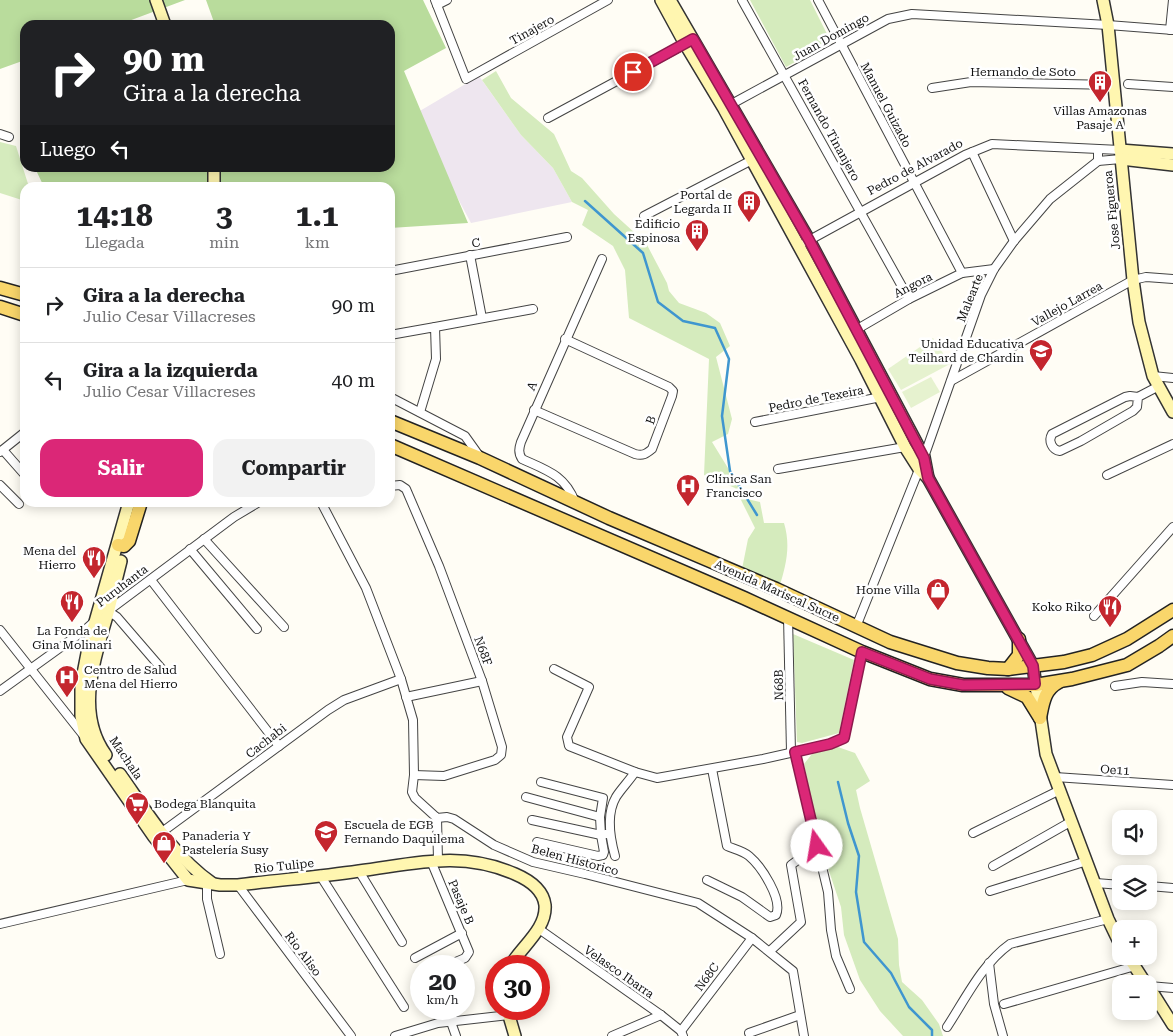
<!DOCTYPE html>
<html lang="es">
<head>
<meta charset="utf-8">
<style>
	:root { --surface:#fff; --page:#f2f2f2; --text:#202124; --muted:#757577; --line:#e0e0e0; --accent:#db2777 }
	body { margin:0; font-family:"Roboto Serif",serif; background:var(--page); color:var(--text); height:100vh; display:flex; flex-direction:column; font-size:19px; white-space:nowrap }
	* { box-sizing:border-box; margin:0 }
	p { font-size:16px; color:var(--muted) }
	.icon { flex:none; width:28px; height:28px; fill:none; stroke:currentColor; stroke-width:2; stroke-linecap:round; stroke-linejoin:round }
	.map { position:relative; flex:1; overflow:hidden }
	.drawer { position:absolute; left:20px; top:182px; width:375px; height:325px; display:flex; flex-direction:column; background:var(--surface); border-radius:15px; box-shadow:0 2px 12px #0003 }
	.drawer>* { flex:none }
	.guide { position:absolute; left:20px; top:20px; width:375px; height:152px; border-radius:15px; box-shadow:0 2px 12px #0003; background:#202124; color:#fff; overflow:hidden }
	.controls { position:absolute; left:1112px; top:810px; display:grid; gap:10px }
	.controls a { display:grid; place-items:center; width:45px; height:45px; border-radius:10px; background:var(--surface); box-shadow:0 2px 12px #0003; font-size:25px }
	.speed { position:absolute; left:410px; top:955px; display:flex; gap:10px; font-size:25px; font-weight:700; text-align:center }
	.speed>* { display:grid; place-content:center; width:65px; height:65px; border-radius:50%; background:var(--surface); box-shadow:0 2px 12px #0003; line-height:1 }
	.speed small { font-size:12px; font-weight:400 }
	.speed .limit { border:8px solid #d22; background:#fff; color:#111 }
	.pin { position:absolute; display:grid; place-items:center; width:42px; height:42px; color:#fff; margin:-21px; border:2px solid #fff; border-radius:50%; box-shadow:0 1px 5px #0007 }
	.me { position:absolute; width:55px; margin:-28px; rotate:347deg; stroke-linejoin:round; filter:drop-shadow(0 0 4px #0008) }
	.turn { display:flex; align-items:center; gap:18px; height:105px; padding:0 20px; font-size:22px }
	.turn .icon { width:65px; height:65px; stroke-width:2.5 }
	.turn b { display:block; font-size:35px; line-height:42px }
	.then { display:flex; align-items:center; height:48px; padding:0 20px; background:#0003; gap:10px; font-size:19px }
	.eta { display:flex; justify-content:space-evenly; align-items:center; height:85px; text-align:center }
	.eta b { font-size:30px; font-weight:700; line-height:35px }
	.button { display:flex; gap:10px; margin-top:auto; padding:10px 20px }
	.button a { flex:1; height:58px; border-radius:15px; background:var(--accent); color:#fff; font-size:20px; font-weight:700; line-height:58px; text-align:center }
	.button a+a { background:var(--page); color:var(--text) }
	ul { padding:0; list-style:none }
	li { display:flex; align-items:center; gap:15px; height:75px; padding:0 20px; border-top:1px solid var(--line) }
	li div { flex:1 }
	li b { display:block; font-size:19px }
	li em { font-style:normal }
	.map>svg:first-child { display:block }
	.industrial { fill:#eee6ef }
	.green { fill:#d5ebbd }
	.forest { fill:#b9dc9c }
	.pitch { fill:#e6f2cf }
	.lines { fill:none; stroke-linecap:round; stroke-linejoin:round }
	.stream { stroke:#3f96cf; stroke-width:2.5 }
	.street-casing { stroke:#444; stroke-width:10 }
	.secondary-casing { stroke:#333; stroke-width:14 }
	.primary-casing { stroke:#222; stroke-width:15 }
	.street { stroke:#fff; stroke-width:8 }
	.secondary { stroke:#fff6b0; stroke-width:11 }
	.primary { stroke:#f9d66b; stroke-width:12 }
	.route-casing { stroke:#8e194d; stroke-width:12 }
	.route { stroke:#db2777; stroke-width:9 }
	.labels { text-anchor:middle; stroke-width:5; stroke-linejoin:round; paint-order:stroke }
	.street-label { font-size:12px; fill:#111; stroke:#fff }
	.poi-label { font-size:12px; fill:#111; stroke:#fff; text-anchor:end }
</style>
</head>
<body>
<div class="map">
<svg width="1173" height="1036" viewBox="0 0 1173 1036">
	<rect width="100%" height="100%" fill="#fffdf5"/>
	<polygon class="industrial" points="479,76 521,135 553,168 572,202 471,223 413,115"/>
	<g class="green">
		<polygon points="750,0 810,0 831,42 786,67"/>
		<path d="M496 71 511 98 554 134 571 171 582 178 614 214 646 243 667 283 669 291 679 303 706 313 720 323 730 346 716 357 732 419 728 434 712 442 747 499 760 502 764 523H784C791 546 786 566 779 588L741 574 748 539 755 528 735 488 704 475 709 359 629 318 625 270 613 246 582 225 588 210 572 202 553 168 521 135 482 80Z"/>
		<polygon points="0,142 16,146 29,187 25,188 25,201 0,193"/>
		<polygon points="793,634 854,660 839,733 802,743 797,742"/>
		<polygon points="835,746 855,753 870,781 856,790 860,808 898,939 899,965 902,982 922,1000 939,1024 943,1036 903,1036 880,1011 860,980 844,935 841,907 820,844 804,764 816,749"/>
	</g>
	<g class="forest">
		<polygon points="0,0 185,0 118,25 25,25 25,60 0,69"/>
		<polygon points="206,0 423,0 446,48 404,71 468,223 390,228 390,188 44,187 35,168 390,168 390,25 215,25"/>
	</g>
	<g class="pitch">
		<polygon points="933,338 950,364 901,390 888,369"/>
		<polygon points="931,377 940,392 911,408 902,392"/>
	</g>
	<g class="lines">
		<g class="stream">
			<polyline points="585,201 643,253 658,302 683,321 715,328 729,359 722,416 730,471 757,515"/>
			<polyline points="838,782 848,823 859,856 856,892 864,942 891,973 909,1007 932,1030 932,1036"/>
		</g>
		<g class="street-casing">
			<g id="street">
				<polyline points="435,0 466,79 608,0"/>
				<polyline points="742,0 909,299"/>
				<polyline points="818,0 962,273"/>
				<polyline points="437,5 447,0"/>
				<polyline points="1170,30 1173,0"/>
				<polyline points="1128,84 1173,87"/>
				<polyline points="932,88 971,82 1114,85"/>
				<polyline points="728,106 888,19 912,14 1108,25 1173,30"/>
				<polyline points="548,118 689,42"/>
				<polyline points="0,134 9,137"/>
				<polyline points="972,152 1014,241"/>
				<polyline points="1098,161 1121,159"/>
				<polyline points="644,216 752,160"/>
				<polyline points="806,242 965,155 992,144 1120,150"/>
				<polyline points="470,255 482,318"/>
				<polyline points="390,271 567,237"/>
				<polyline points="435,327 533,309"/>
				<polyline points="854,331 909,299 962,273 994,269"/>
				<polyline points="390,335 435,327 436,359 420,412"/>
				<polyline points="1153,376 1173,378"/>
				<polyline points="951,381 1133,280 1146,277 1173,279"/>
				<polyline points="390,397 465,436 480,457"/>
				<path d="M1138 397 1137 407 1133 411 1081 441 1060 451C1052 450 1048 441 1052 434L1125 397 1130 396 1138 397 1159 386"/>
				<path d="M534 410 635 454C643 456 646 454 652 449L672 396 673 391 669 387 565 339"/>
				<polyline points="755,422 881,397"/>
				<polyline points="3,450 25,475"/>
				<polyline points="0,452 25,432"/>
				<polyline points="778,469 905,447"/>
				<polyline points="1107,475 1173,444"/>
				<polyline points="0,485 19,504"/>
				<polyline points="390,486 400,485 406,489 439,566 482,681 502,747 501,755 495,760 444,776 414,775"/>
				<polyline points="321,502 366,588 401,679 413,720 414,775 412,792 415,798 437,818 447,817 454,819 494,845 533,862 585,874 698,903 752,938 793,971 804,1036"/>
				<path d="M575 502C565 475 546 470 522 459 518 453 519 448 521 442L602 259"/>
				<polyline points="204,539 284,627"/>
				<polyline points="190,549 257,629"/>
				<polyline points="151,580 279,746"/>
				<polyline points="108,611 234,517 259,502"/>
				<polyline points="108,611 117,617 161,668"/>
				<polyline points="1094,616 1173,527"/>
				<polyline points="788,617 791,752"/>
				<polyline points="856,627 924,457 981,295 994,269 1014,241 1050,199 1098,161 1098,149"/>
				<polyline points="0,630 84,736"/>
				<polyline points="554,669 589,687 567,737 569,746 635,772 657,778 763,759 830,744 844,738 862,652"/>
				<polyline points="1115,686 1142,682 1173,684"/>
				<polyline points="0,691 86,629 95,621"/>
				<polyline points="406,697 482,681"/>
				<polyline points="1055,777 1173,785"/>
				<polyline points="526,797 600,817"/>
				<polyline points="437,818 438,860"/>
				<polyline points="532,820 601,835 606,834"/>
				<polyline points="973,833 1060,790"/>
				<polyline points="158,835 328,710 344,700 401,679"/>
				<polyline points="537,842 598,856 603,855 604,852 601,835 600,817 603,798 541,782"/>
				<polyline points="817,846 828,892 831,930 836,956 850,989"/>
				<path d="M615 856C610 838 606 814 616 797 621 789 629 781 635 772"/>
				<polyline points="431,861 469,952 465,958 446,966"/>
				<polyline points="993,866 1072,821"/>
				<polyline points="359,871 402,942"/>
				<polyline points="320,875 404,1007"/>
				<path d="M707 880 742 897 770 917 776 915C783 899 761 866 749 856 743 851 734 849 727 846L712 769"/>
				<polyline points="207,883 207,899 220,954"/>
				<polyline points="1096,883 1121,885"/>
				<polyline points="238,885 351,1036"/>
				<polyline points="1149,886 1173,888"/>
				<polyline points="990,891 1087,861"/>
				<polyline points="0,924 188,880"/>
				<polyline points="539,929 661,1015 681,1031 683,1036"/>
				<polyline points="770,951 801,922 791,865 817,846 795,752"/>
				<polyline points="415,958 462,933"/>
				<polyline points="989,963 994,1004 1003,1036"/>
				<polyline points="419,978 421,977"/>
				<polyline points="1149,986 1173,988"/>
				<polyline points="1004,1004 1135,966"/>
				<polyline points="451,1022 456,1036"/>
				<path d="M947 1027C966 998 982 964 1010 944L1108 919"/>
				<polyline points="681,1031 752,938"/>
				<polyline points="749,1033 800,1015"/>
				<polyline points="395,1036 438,1023 509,1015"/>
				<polyline points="612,1036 661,1015"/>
			</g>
		</g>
		<g class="secondary-casing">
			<g id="secondary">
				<polyline points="156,0 165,25"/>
				<polyline points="661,0 685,44 724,109 861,360 905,447 919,469 928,478 1033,666 1046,754 1108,919 1121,946"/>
				<polyline points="670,0 809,240 924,457 928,478"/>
				<polyline points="1103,0 1108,25 1133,280 1139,322 1153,376 1173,412"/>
				<polyline points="1120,150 1173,154"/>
				<polyline points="1121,159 1173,165"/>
				<polyline points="214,168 214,188"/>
				<path d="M129 502 89 643 81 684V716L86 739 154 837 188 880 220 885H238C278 880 319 877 359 871 414 864 460 850 515 874 529 880 543 889 545 905 547 929 521 947 510 966"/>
				<path d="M106 755C74 711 96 656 109 609 113 593 117 577 121 561"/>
				<path d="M120 774C147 812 173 856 212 883"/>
				<polyline points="1128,956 1146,984"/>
				<polyline points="1149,987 1173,1025"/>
				<polyline points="507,1009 515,1036"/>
			</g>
		</g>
		<g class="primary-casing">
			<g id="primary">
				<polyline points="0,288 25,295"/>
				<polyline points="0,307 25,315"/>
				<polyline points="390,421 480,458 609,518 776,589 890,642 957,663 988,668 1008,669 1064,662 1092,655 1127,639 1173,610"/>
				<polyline points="390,445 744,598 862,652 930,679 963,685 1035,685 1072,679 1127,665 1159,646 1173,636"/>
				<polyline points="118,545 124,546 129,541 141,502"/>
				<polyline points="1008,669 1019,655 1019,639"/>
				<polyline points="1008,688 1027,697 1040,718"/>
				<path d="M1040 718C1043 703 1044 690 1059 682"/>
			</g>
		</g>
		<use href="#street" class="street"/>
		<use href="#secondary" class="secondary"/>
		<use href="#primary" class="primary"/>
	</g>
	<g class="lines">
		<g class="route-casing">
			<polyline id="route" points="633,72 693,39 809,240 924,458 928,478 1033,666 1035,684 963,685 930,679 862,652 844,738 830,744 795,752 817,846"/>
		</g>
		<use href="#route" class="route"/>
	</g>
	<defs>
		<g id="building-pin" transform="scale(1.25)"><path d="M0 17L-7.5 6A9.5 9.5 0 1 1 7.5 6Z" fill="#c4262e" stroke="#fff"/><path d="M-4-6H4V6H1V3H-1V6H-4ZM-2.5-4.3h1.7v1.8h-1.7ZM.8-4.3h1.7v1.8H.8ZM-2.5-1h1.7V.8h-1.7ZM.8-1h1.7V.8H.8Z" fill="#fff"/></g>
		<g id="university-pin" transform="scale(1.25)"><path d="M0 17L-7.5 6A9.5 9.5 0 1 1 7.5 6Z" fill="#c4262e" stroke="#fff"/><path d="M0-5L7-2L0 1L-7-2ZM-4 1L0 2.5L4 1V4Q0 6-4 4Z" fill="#fff"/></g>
		<g id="hospital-pin" transform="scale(1.25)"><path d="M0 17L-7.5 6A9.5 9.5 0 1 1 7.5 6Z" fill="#c4262e" stroke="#fff"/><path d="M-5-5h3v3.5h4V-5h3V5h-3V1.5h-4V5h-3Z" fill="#fff"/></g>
		<g id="restaurant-pin" transform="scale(1.25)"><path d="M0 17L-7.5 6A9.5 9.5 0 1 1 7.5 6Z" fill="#c4262e" stroke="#fff"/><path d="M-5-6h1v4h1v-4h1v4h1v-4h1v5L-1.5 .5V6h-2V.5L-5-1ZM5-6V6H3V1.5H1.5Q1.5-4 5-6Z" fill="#fff"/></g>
		<g id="shop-pin" transform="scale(1.25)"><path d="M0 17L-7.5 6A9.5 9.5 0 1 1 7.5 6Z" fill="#c4262e" stroke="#fff"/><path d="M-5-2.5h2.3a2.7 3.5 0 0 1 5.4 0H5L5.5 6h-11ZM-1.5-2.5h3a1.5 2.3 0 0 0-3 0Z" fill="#fff"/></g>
		<g id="supermarket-pin" transform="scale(1.25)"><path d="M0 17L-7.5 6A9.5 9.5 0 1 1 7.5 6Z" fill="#c4262e" stroke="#fff"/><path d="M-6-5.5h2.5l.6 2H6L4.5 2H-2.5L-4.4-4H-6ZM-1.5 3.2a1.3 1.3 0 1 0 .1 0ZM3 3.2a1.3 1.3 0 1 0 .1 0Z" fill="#fff"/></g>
		<g id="school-pin" transform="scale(1.25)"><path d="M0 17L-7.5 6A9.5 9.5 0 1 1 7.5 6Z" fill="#c4262e" stroke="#fff"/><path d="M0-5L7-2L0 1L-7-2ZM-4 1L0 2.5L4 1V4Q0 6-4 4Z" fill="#fff"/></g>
	</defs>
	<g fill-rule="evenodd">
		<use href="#building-pin" x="1100" y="82"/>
		<use href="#building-pin" x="749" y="202"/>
		<use href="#building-pin" x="697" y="231"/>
		<use href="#university-pin" x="1041" y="351"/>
		<use href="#hospital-pin" x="688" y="486"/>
		<use href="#restaurant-pin" x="94" y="558"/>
		<use href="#shop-pin" x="938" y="590"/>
		<use href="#restaurant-pin" x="72" y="602"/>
		<use href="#restaurant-pin" x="1110" y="607"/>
		<use href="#hospital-pin" x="67" y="677"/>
		<use href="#supermarket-pin" x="137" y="804"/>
		<use href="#school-pin" x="326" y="832"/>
		<use href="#shop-pin" x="164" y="843"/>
	</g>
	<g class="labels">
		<g class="street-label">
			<text transform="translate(532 30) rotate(-29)" y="4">Tinajero</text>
			<text transform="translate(831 37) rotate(-29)" y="4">Juan Domingo</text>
			<text x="1023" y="76">Hernando de Soto</text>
			<text transform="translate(886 105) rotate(62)" y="4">Manuel Guizado</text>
			<text transform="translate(829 130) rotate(61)" y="4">Fernando Tinanjero</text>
			<text transform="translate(915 167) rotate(-28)" y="4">Pedro de Alvarado</text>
			<text transform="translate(1112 210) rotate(-96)" y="4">Jose Figueroa</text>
			<text transform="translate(476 243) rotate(-11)" y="4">C</text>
			<text transform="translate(913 285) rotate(-27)" y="4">Angora</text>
			<text transform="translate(970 298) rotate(-68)" y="4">Malearte</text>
			<text transform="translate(1067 304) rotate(-29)" y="4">Vallejo Larrea</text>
			<text transform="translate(532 386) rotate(-67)" y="4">A</text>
			<text transform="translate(816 399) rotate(-11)" y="4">Pedro de Texeira</text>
			<text transform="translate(651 420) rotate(-69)" y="4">B</text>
			<text transform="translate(122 586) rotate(-37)" y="4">Puruhanta</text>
			<text transform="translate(777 591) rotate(24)" y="4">Avenida Mariscal Sucre</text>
			<text transform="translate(483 651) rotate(70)" y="4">N68F</text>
			<text transform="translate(779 685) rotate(-91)" y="4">N68B</text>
			<text transform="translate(266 741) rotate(-38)" y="4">Cachabi</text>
			<text transform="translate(126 758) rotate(56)" y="4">Machala</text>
			<text transform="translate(1115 770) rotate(4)" y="4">Oe11</text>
			<text transform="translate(575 860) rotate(15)" y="4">Belen Historico</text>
			<text transform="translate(284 866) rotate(-6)" y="4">Rio Tulipe</text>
			<text transform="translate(461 902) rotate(67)" y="4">Pasaje B</text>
			<text transform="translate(303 954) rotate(53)" y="4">Rio Aliso</text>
			<text transform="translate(619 972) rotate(35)" y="4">Velasco Ibarra</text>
			<text transform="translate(707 977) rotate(-53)" y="4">N68C</text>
		</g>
		<g class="poi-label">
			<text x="1100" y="115" text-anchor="middle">Villas Amazonas<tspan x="1100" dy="14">Pasaje A</tspan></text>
			<text x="732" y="199">Portal de<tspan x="732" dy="14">Legarda II</tspan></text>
			<text x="680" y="228">Edificio<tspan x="680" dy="14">Espinosa</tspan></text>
			<text x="1024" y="348">Unidad Educativa<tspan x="1024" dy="14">Teilhard de Chardin</tspan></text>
			<text x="706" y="483" text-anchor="start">Clínica San<tspan x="706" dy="14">Francisco</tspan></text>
			<text x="76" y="555">Mena del<tspan x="76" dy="14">Hierro</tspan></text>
			<text x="920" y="594">Home Villa</text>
			<text x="1092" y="611">Koko Riko</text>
			<text x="72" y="635" text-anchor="middle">La Fonda de<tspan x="72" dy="14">Gina Molinari</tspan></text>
			<text x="84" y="674" text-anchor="start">Centro de Salud<tspan x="84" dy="14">Mena del Hierro</tspan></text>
			<text x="154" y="808" text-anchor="start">Bodega Blanquita</text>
			<text x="344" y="829" text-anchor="start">Escuela de EGB<tspan x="344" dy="14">Fernando Daquilema</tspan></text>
			<text x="182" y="840" text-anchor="start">Panaderia Y<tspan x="182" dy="14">Pastelería Susy</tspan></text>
		</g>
	</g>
</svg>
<div class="controls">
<a><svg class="icon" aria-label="sound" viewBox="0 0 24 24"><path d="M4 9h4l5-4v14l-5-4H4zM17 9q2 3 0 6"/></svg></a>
<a><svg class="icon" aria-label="layers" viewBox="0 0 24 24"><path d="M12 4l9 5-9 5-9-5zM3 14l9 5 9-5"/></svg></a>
<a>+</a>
<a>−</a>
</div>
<div class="speed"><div>20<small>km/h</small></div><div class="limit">30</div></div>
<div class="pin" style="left:633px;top:72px;background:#d93025"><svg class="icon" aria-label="arrive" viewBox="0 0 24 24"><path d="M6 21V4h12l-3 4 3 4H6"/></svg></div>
<svg class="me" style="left:817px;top:846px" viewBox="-20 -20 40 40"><circle r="19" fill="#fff"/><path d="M0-13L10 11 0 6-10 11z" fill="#db2777"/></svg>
<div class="guide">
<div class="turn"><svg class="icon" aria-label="right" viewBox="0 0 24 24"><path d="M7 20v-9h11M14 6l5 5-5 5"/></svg><div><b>90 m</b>Gira a la derecha</div></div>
<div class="then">Luego<svg class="icon" aria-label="left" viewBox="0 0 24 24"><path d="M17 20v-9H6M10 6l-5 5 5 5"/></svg></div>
</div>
<section class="drawer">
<div class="eta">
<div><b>14:18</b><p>Llegada</p></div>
<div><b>3</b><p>min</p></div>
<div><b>1.1</b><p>km</p></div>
</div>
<ul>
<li><svg class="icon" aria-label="right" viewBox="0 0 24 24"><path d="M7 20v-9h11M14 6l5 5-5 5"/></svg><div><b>Gira a la derecha</b><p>Julio Cesar Villacreses</p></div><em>90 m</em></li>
<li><svg class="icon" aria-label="left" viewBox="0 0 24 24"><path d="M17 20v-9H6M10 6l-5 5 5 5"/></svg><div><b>Gira a la izquierda</b><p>Julio Cesar Villacreses</p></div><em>40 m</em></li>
</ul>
<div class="button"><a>Salir</a><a>Compartir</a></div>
</section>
</div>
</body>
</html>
